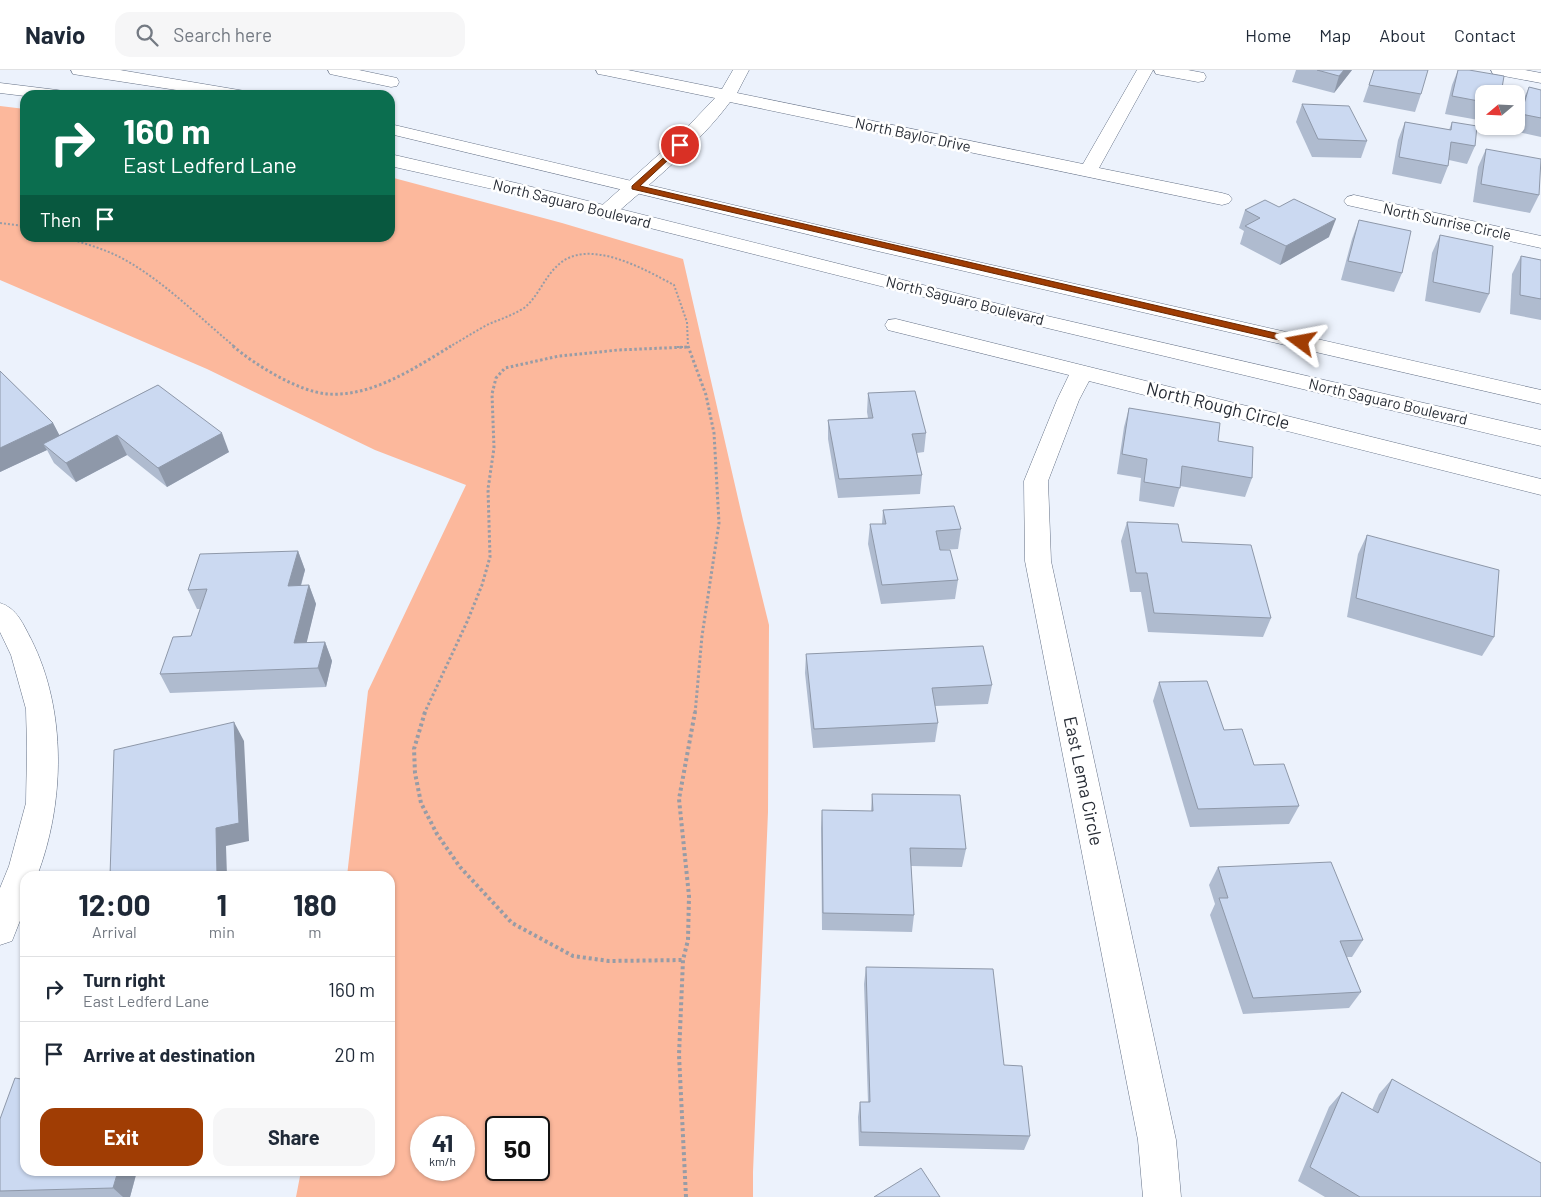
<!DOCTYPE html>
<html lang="en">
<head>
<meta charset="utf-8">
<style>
	:root { --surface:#fff; --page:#f6f6f7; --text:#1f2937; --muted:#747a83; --line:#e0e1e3; --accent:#a03d04 }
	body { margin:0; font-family:Barlow,sans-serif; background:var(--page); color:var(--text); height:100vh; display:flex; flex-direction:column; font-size:19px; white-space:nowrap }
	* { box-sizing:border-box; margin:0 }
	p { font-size:16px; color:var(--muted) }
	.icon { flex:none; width:28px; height:28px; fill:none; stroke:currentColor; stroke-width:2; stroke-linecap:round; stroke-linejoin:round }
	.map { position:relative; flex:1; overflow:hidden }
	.details { position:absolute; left:20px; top:801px; width:375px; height:305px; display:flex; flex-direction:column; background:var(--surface); border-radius:15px; box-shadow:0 1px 4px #0004 }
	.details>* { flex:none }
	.guide { position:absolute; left:20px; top:20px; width:375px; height:152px; border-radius:15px; box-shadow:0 1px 4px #0004; background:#0b6e4f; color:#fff; overflow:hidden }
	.needle { width:32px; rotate:251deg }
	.fabs { position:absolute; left:1475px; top:15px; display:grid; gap:10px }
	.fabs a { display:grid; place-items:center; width:50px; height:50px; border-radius:10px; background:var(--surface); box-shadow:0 1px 4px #0004; font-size:25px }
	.speed { position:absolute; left:410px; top:1046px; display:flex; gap:10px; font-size:25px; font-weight:700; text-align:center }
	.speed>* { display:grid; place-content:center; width:65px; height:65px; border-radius:50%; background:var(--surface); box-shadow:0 1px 4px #0004; line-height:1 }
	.speed small { font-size:12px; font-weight:400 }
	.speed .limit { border:2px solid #111; border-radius:8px; background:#fff; color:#111 }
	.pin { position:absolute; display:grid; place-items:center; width:42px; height:42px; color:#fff; margin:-21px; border:2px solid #fff; border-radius:50%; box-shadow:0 1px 5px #0007 }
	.me { position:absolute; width:55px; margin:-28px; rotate:283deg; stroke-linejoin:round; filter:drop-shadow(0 0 4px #0008) }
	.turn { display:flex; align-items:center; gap:18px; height:105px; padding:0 20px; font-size:22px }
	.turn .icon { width:65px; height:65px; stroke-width:2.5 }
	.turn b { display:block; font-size:35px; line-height:42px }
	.then { display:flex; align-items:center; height:48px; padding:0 20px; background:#0003; gap:10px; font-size:19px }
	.eta { display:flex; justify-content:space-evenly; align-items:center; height:85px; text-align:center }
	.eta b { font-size:30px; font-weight:700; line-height:35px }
	.primary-button { display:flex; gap:10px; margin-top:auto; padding:10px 20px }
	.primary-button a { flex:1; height:58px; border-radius:15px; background:var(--accent); color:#fff; font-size:20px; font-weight:700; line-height:58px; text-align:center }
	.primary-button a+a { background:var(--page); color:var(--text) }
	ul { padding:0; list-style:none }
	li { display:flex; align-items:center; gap:15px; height:65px; padding:0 20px; border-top:1px solid var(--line) }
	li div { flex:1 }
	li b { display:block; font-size:19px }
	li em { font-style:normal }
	header { display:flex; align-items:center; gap:30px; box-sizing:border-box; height:70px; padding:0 25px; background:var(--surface); border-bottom:1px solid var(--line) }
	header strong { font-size:24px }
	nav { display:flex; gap:28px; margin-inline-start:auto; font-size:18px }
	.search { width:350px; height:45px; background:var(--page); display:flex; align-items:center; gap:12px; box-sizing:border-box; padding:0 18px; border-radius:15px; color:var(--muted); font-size:19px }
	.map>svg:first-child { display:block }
	.green { fill:#fcb89c; fill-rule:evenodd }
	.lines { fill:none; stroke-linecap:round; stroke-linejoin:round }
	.minor-casing { stroke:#667287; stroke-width:1 }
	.major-casing { stroke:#667287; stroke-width:1 }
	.path-far2 { stroke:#979ca6; stroke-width:2; stroke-dasharray:2 2; stroke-linecap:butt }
	.path-far1 { stroke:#979ca6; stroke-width:3; stroke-dasharray:2.5 2.5; stroke-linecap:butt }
	.path { stroke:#979ca6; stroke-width:4; stroke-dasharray:3 3; stroke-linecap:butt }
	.minor { fill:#fff; fill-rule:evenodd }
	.major { fill:#fff; fill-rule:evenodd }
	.wall { fill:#afbbcf }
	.shaded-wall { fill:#8e98a9 }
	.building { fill:#cbd9f1; stroke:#8e98a9 }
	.route { fill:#a03d04; stroke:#682803 }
	.labels { text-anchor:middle; stroke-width:5; stroke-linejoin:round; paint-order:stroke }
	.far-street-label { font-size:15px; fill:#262b34; stroke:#fff }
	.street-label { font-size:18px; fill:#262b34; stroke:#fff }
</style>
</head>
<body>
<header>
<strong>Navio</strong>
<div class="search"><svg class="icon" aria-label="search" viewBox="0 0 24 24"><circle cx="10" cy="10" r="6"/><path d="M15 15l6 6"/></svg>Search here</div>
<nav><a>Home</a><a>Map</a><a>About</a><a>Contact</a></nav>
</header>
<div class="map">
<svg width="1541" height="1127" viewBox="0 0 1541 1127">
	<rect width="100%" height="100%" fill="#ecf2fc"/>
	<path class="green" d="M0 36 25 39V168H390V107L562 153 683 189 743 450 769 555 768 742 753 1102V1127H296L301 1101H390V806H347L368 621 466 415 375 380 207 299 0 210ZM421 1058H464V1100H421ZM496 1058H539V1100H496Z"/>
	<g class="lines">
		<g class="minor-casing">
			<g id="minor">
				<polygon points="328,0 359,0 397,8 399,12 397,16 391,17 330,4"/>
				<path d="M596 0H628L722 19 733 0H749L737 23 1083 94 1137 0H1153L1099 98 1222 123 1229 125 1232 129 1229 133 1222 135 730 32C699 74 652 112 612 147L605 149 598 147 595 143 598 139 675 70 715 28 604 5 598 4Z"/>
				<polygon points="1154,0 1188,0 1204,3 1206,7 1204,11 1198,12 1156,4"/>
				<polygon points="1491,0 1525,0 1541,3 1541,13 1493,4"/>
				<polygon points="1354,125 1541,166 1541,178 1347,135 1344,131 1347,127"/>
				<polygon points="896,249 1541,409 1541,425 1089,311 1079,330 1048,411 1051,491 1176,1070 1181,1127 1143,1127 1138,1070 1025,491 1024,411 1057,330 1069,305 888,260 885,255 888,250"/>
				<path d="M0 533C17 538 23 554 31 569 67 640 65 733 37 806H25V838L12 871 0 875V818L9 796 26 733 27 678 26 639 11 585 0 562Z"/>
			</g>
		</g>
		<g class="major-casing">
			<g id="major">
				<polygon points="71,0 120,0 239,20 245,21 248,25 209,25 79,5 73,4"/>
				<polygon points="0,13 57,20 63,21 66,25 25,26 0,23"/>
				<polygon points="390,54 873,168 1541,320 1541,334 873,180 390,64"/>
				<polygon points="390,84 516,113 1047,246 1541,360 1541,376 1047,258 515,124 390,96"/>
			</g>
		</g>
		<g class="path-far2">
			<polyline points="0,153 25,156"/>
			<path d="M66 168C87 174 108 180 127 191 167 214 200 248 235 277"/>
			<path d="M449 277C462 270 475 261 489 254 501 249 513 245 524 238 538 227 544 208 557 196 587 166 644 199 674 215L687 252 688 277"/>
			<polyline points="677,277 688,277"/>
		</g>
		<g class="path-far1">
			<path d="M233 276C255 295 299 322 328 324 372 327 415 298 451 276"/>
			<polyline points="688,276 706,325 714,363 719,453 702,566 695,644"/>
			<polyline points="424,644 467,552 482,515 490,487 488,419 494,378 492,324 496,308 505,298 559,286 618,280 688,277"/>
		</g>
		<g class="path">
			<polyline points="425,642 414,679 415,703 421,733 437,764 460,797 512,853 573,886 609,891 683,890"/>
			<polyline points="686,1127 679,985 683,890 688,870 689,826 679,729 695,642"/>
		</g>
		<use href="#minor" class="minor"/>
		<use href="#major" class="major"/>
	</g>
	<g class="wall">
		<polygon points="1296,0 1352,0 1334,23 1292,12"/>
		<polygon points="1374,0 1421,24 1415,42 1363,32"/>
		<polygon points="1458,0 1484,24 1484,51 1445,44 1452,15"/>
		<polygon points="1529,17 1541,20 1541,67 1514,61 1515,56 1516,56 1516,52 1521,35"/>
		<polygon points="1302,34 1367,71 1361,88 1312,87 1296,52"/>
		<polygon points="1405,52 1449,60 1452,52 1475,76 1467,94 1449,90 1448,96 1441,114 1392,104 1398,70"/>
		<polygon points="1486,79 1539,125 1530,143 1473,132 1478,97"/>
		<polygon points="1245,140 1329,167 1280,195 1240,174 1244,161 1239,158"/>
		<polygon points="1359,150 1402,203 1394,222 1341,210 1352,169"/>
		<polygon points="1440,165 1489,224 1480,243 1425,231 1432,183"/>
		<polygon points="1521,186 1541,190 1541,250 1510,244 1512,204"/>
		<polygon points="0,301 53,353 59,365 158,315 229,382 167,417 127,385 76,412 54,393 47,380 0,402"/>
		<polygon points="868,323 926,363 924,382 917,383 922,405 920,424 838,428 828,369 828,350 868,348 867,342"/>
		<polygon points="1129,338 1218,371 1252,408 1245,427 1180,416 1174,437 1139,431 1141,408 1117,404 1124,357"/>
		<polygon points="883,440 961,459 958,479 940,480 958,510 955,529 881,534 868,474 870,454 882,454"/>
		<polygon points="1127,452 1182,472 1271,548 1263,567 1148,562 1141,522 1130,522 1121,471"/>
		<polygon points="1367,465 1494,567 1482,586 1347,547 1358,484"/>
		<polygon points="298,481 305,500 301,516 309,515 316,534 306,573 325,572 332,591 326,617 170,623 160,604 191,566 200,539 197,539 188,520"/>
		<polygon points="806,584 992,615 988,634 935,636 938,653 935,672 813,678 805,603"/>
		<polygon points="1159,612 1254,695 1299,736 1289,754 1190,757 1153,631"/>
		<polygon points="872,724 966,779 962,797 911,796 914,845 912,862 822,860 821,758 822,740 871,741"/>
		<polygon points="1218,797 1363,870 1352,887 1347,887 1361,922 1349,938 1243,944 1210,845 1215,834 1209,815"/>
		<polygon points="866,897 1004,995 1030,1066 1024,1080 859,1076 858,1047 860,1032 868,1032 864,914"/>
		<polygon points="21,1009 137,1101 130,1127 0,1127 0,1049"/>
		<polygon points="1392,1009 1541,1127 1325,1127 1298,1111 1329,1037 1342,1022 1372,1040 1379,1024"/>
	</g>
	<g class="shaded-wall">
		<polygon points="1344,0 1352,0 1334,23 1339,6"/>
		<polygon points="1336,149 1329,167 1280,195 1286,176"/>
		<polygon points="53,353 63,372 43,374 47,380 0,402 0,378"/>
		<polygon points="222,363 229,382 167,417 158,398"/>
		<polygon points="117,365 127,385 76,412 66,393"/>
		<polygon points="298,481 305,500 295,535 288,516"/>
		<polygon points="309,515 316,534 302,592 294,573"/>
		<polygon points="325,572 332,591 326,617 318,598"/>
		<polygon points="234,652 244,671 249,771 226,776 227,806 211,806 216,758"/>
		<polygon points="118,1101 137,1101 130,1127 123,1127 113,1118"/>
	</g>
	<g class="building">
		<polygon points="1317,0 1344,0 1339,6"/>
		<polygon points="1374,0 1428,0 1421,24 1369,15"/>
		<polygon points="1458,0 1469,0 1504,6 1501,24 1484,24 1484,32 1452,26"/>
		<polygon points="1529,17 1541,20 1541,48 1521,44"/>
		<polygon points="1302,34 1349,36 1367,71 1318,69"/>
		<polygon points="1405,52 1451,60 1452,52 1477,56 1475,76 1451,72 1448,96 1399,87"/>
		<polygon points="1486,79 1541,89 1539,125 1481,114"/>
		<polygon points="1294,129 1336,149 1286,176 1245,156 1260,148 1245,140 1265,130 1279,137"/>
		<polygon points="1359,150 1411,161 1402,203 1348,191"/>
		<polygon points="1440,165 1493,176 1489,224 1433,212"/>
		<polygon points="1521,186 1541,190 1541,229 1520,225"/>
		<polygon points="0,301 53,353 0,378"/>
		<polygon points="158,315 222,363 158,398 117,365 66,393 43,374"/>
		<polygon points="915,321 926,363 912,364 922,405 839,409 828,350 873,348 868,323"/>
		<polygon points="1129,338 1220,353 1218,371 1253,377 1252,408 1182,396 1180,418 1144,412 1147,389 1122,384"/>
		<polygon points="954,436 961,459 936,461 940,480 950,480 958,510 882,515 870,454 886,454 883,440"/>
		<polygon points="1127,452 1178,454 1182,472 1251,475 1271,548 1154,543 1147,503 1136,503"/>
		<polygon points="1367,465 1499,500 1494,567 1356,528"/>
		<polygon points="298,481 288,516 309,515 294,573 325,572 318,598 160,604 173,567 191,566 207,519 188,520 200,484"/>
		<polygon points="983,576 992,615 932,618 938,653 814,659 806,584"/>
		<polygon points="1207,611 1224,660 1242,659 1254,695 1284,694 1299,736 1198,739 1159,612"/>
		<polygon points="234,652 239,753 216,758 217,805 211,806 110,806 114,680"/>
		<polygon points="872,724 960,725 966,779 910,778 914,845 823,843 822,740 873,741"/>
		<polygon points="1331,792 1363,870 1340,871 1361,922 1253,928 1219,828 1228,828 1218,797"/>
		<polygon points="866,897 993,899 1004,995 1022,996 1030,1066 861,1062 860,1032 870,1032"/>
		<polygon points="25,998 25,1101 118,1101 113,1118 0,1121 0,1049 15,1008 21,1009"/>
		<polygon points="1392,1009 1541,1093 1541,1127 1360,1127 1310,1097 1342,1022 1378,1043"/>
		<polygon points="921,1098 940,1127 874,1127"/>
	</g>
	<polygon class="route" points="680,73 683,75 682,77 640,116 1301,269 1305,272 1301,275 632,119 632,116"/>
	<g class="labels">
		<g class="far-street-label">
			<text transform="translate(913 65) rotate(12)" y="5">North Baylor Drive</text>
			<text transform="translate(572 134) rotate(14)" y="5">North Saguaro Boulevard</text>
			<text transform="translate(1447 152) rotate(12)" y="5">North Sunrise Circle</text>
			<text transform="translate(965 231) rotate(14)" y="5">North Saguaro Boulevard</text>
			<text transform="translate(1388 332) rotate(13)" y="5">North Saguaro Boulevard</text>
		</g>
		<g class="street-label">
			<text transform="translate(1218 336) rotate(14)" y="6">North Rough Circle</text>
			<text transform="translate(1083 711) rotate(78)" y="6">East Lema Circle</text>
		</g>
	</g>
</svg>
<div class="fabs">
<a><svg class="needle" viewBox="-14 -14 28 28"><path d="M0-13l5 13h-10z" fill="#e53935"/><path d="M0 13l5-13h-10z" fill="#747a83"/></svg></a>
</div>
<div class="speed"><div>41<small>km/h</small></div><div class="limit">50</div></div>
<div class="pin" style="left:680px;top:75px;background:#d93025"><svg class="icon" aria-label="arrive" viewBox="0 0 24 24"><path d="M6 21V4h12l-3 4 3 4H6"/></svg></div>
<svg class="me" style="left:1301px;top:272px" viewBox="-20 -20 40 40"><path d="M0-17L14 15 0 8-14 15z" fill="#a03d04" stroke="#fff" stroke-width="4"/></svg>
<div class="guide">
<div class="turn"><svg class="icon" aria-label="right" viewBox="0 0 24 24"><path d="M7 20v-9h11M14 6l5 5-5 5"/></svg><div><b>160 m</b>East Ledferd Lane</div></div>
<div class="then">Then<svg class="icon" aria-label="arrive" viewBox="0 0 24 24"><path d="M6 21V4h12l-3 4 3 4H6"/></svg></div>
</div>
<section class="details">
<div class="eta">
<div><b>12:00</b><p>Arrival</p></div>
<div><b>1</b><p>min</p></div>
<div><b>180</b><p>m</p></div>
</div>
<ul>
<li><svg class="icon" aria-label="right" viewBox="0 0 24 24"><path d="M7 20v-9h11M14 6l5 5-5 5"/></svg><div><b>Turn right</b><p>East Ledferd Lane</p></div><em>160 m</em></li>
<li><svg class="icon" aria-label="arrive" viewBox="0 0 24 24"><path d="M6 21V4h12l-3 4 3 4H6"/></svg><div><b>Arrive at destination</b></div><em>20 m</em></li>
</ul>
<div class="primary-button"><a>Exit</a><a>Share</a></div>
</section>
</div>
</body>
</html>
